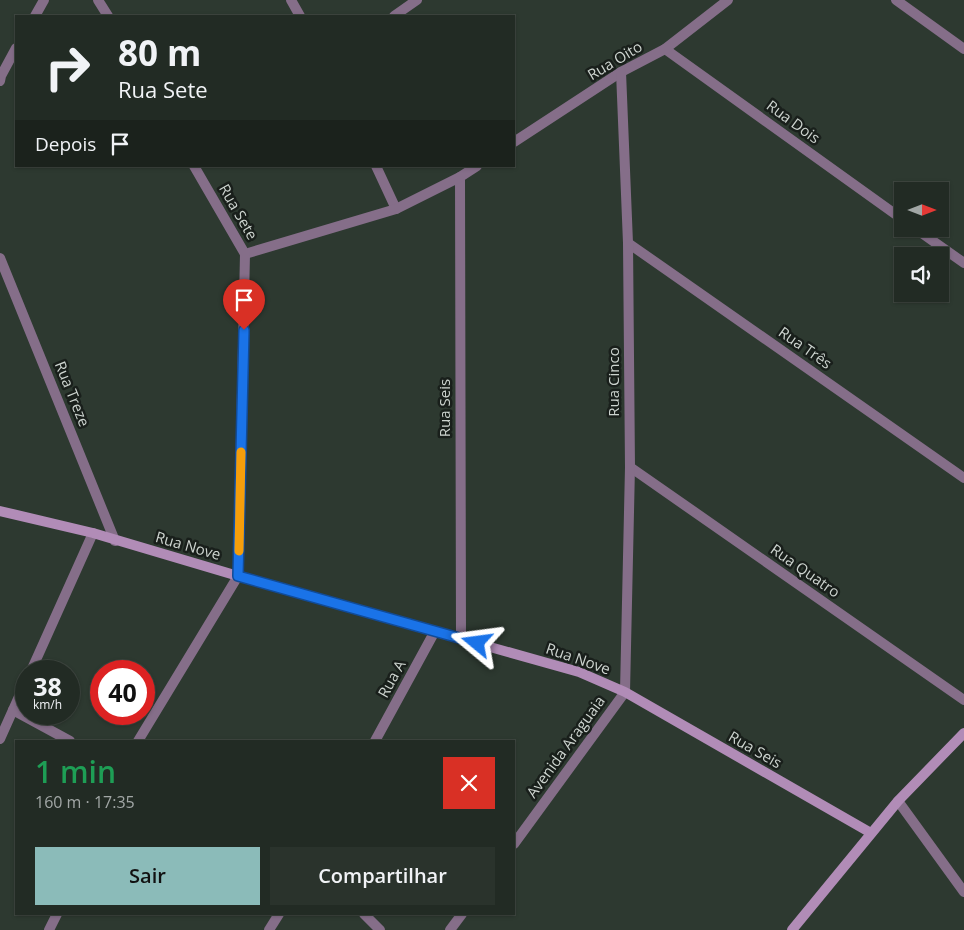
<!DOCTYPE html>
<html lang="pt">
<head>
<meta charset="utf-8">
<style>
	:root { --surface:#222b24; --page:#2a332c; --text:#f1f3f6; --muted:#a2a7a6; --line:#3f4741; --accent:#8bbbb9 }
	body { margin:0; font-family:"Open Sans",sans-serif; background:var(--page); color:var(--text); height:100vh; display:flex; flex-direction:column; font-size:19px; white-space:nowrap }
	* { box-sizing:border-box; margin:0 }
	p { font-size:16px; color:var(--muted) }
	.icon { flex:none; width:28px; height:28px; fill:none; stroke:currentColor; stroke-width:2; stroke-linecap:round; stroke-linejoin:round }
	.map { position:relative; flex:1; overflow:hidden }
	.sheet { position:absolute; left:15px; top:740px; width:500px; height:175px; display:flex; flex-direction:column; background:var(--surface); border-radius:0px; box-shadow:0 1px 4px #0004,0 0 0 1px var(--line) }
	.sheet>* { flex:none }
	.banner { position:absolute; left:15px; top:15px; width:500px; height:152px; border-radius:0px; box-shadow:0 1px 4px #0004,0 0 0 1px var(--line); background:#222b24; color:var(--text); overflow:hidden }
	.needle { width:32px; rotate:90deg }
	.tools { position:absolute; left:894px; top:182px; display:grid; gap:10px }
	.tools a { display:grid; place-items:center; width:55px; height:55px; border-radius:0px; background:var(--surface); box-shadow:0 1px 4px #0004,0 0 0 1px var(--line); font-size:25px }
	.speed { position:absolute; left:15px; top:660px; display:flex; gap:10px; font-size:25px; font-weight:700; text-align:center }
	.speed>* { display:grid; place-content:center; width:65px; height:65px; border-radius:50%; background:var(--surface); box-shadow:0 1px 4px #0004,0 0 0 1px var(--line); line-height:1 }
	.speed small { font-size:12px; font-weight:400 }
	.speed .limit { border:8px solid #d22; background:#fff; color:#111 }
	.pin { position:absolute; display:grid; place-items:center; width:42px; height:42px; color:#fff; margin:-51px -21px; border-radius:50% 50% 50% 0; rotate:-45deg; box-shadow:0 0 5px #0007 }
	.pin .icon { rotate:45deg }
	.me { position:absolute; width:55px; margin:-28px; rotate:286deg; stroke-linejoin:round; filter:drop-shadow(0 0 4px #0008) }
	.turn { display:flex; align-items:center; gap:18px; height:105px; padding:0 20px; font-size:22px }
	.turn .icon { width:65px; height:65px; stroke-width:2.5 }
	.turn b { display:block; font-size:35px; line-height:42px }
	.then { display:flex; align-items:center; height:48px; padding:0 20px; background:#0003; gap:10px; font-size:19px }
	.round { display:grid; place-items:center; flex:none; width:52px; height:52px; border-radius:0px; background:var(--page) }
	.headline { display:flex; align-items:center; justify-content:space-between; height:85px; padding:0 20px }
	h1 { font-size:30px; font-weight:600; line-height:38px; color:#1e9e55 }
	.button { display:flex; gap:10px; margin-top:auto; padding:10px 20px }
	.button a { flex:1; height:58px; border-radius:0px; background:var(--accent); color:#111; font-size:20px; font-weight:600; line-height:58px; text-align:center }
	.button a+a { background:var(--page); color:var(--text) }
	.map>svg:first-child { display:block }
	.lines { fill:none; stroke-linecap:round; stroke-linejoin:round }
	.street { stroke:#856e89; stroke-width:10 }
	.secondary { stroke:#b18cb7; stroke-width:10 }
	.route-casing { stroke:#114b97; stroke-width:12 }
	.route { stroke:#1a73e8; stroke-width:9 }
	.slow { stroke:#f59e0b; stroke-width:9 }
	.labels { text-anchor:middle; stroke-width:5; stroke-linejoin:round; paint-order:stroke }
	.street-label { font-size:15px; fill:#cdd4cf; stroke:#191f1b }
</style>
</head>
<body>
<div class="map">
<svg width="964" height="930" viewBox="0 0 964 930">
	<rect width="100%" height="100%" fill="#2d3930"/>
	<g class="lines">
		<g class="street">
			<polyline points="98,0 108,16"/>
			<polyline points="291,0 300,16"/>
			<polyline points="896,0 964,49"/>
			<polyline points="35,16 44,0"/>
			<polyline points="394,16 417,0"/>
			<polyline points="665,49 902,219"/>
			<polyline points="0,81 1,76 16,48"/>
			<polyline points="514,142 621,72 665,49 728,0"/>
			<polyline points="376,166 396,209"/>
			<polyline points="460,177 461,638"/>
			<polyline points="916,229 964,263"/>
			<polyline points="628,243 964,478"/>
			<polyline points="245,254 396,209 460,177 477,166"/>
			<polyline points="0,258 115,541"/>
			<polyline points="630,467 964,700"/>
			<polyline points="31,671 93,533"/>
			<polyline points="13,710 70,741"/>
			<polyline points="0,739 26,681"/>
			<polyline points="138,741 238,576 245,254 194,166"/>
			<polyline points="375,741 435,631"/>
			<polyline points="898,801 964,892"/>
			<polyline points="514,844 625,692 630,467 628,243 621,72"/>
			<polyline points="364,914 380,930"/>
			<polyline points="49,930 57,914"/>
			<polyline points="269,930 279,914"/>
			<polyline points="450,930 462,914"/>
		</g>
		<g class="secondary">
			<polyline points="0,511 93,533 238,576 579,672 625,692 871,833"/>
			<polyline points="792,930 898,801 964,733"/>
		</g>
	</g>
	<g class="lines">
		<g class="route-casing">
			<polyline id="route" points="244,330 238,576 477,643"/>
		</g>
		<use href="#route" class="route"/>
		<polyline class="slow" points="239,551 241,452"/>
	</g>
	<g class="labels">
		<g class="street-label">
			<text transform="translate(615 61) rotate(-31)" y="5">Rua Oito</text>
			<text transform="translate(793 122) rotate(36)" y="5">Rua Dois</text>
			<text transform="translate(238 212) rotate(60)" y="5">Rua Sete</text>
			<text transform="translate(805 348) rotate(35)" y="5">Rua Três</text>
			<text transform="translate(614 382) rotate(-90)" y="5">Rua Cinco</text>
			<text transform="translate(72 394) rotate(68)" y="5">Rua Treze</text>
			<text transform="translate(445 408) rotate(-90)" y="5">Rua Seis</text>
			<text transform="translate(188 546) rotate(16)" y="5">Rua Nove</text>
			<text transform="translate(805 571) rotate(35)" y="5">Rua Quatro</text>
			<text transform="translate(578 659) rotate(19)" y="5">Rua Nove</text>
			<text transform="translate(392 679) rotate(-61)" y="5">Rua A</text>
			<text transform="translate(566 747) rotate(-54)" y="5">Avenida Araguaia</text>
			<text transform="translate(755 750) rotate(30)" y="5">Rua Seis</text>
		</g>
	</g>
</svg>
<div class="tools">
<a><svg class="needle" viewBox="-14 -14 28 28"><path d="M0-13l5 13h-10z" fill="#e53935"/><path d="M0 13l5-13h-10z" fill="#a2a7a6"/></svg></a>
<a><svg class="icon" aria-label="sound" viewBox="0 0 24 24"><path d="M4 9h4l5-4v14l-5-4H4zM17 9q2 3 0 6"/></svg></a>
</div>
<div class="speed"><div>38<small>km/h</small></div><div class="limit">40</div></div>
<div class="pin" style="left:244px;top:330px;background:#d93025"><svg class="icon" aria-label="arrive" viewBox="0 0 24 24"><path d="M6 21V4h12l-3 4 3 4H6"/></svg></div>
<svg class="me" style="left:477px;top:643px" viewBox="-20 -20 40 40"><path d="M0-17L14 15 0 8-14 15z" fill="#1a73e8" stroke="#fff" stroke-width="4"/></svg>
<div class="banner">
<div class="turn"><svg class="icon" aria-label="right" viewBox="0 0 24 24"><path d="M7 20v-9h11M14 6l5 5-5 5"/></svg><div><b>80 m</b>Rua Sete</div></div>
<div class="then">Depois<svg class="icon" aria-label="arrive" viewBox="0 0 24 24"><path d="M6 21V4h12l-3 4 3 4H6"/></svg></div>
</div>
<section class="sheet">
<div class="headline"><div><h1>1 min</h1><p>160 m · 17:35</p></div><a class="round" style="background:#d93025;color:#fff"><svg class="icon" aria-label="close" viewBox="0 0 24 24"><path d="M6 6l12 12M18 6L6 18"/></svg></a></div>
<div class="button"><a>Sair</a><a>Compartilhar</a></div>
</section>
</div>
</body>
</html>
